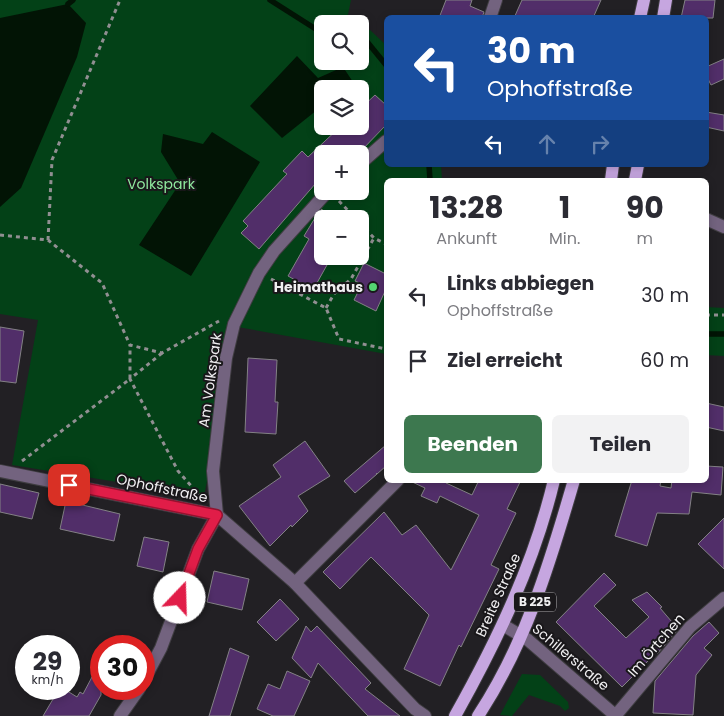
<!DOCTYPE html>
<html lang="de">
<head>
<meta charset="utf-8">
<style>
	:root { --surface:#fff; --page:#f2f2f3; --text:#2b2b33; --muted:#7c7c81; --accent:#3d784f }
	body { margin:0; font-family:Poppins,sans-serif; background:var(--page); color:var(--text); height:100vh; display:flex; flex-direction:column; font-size:19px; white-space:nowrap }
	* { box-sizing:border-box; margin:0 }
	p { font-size:16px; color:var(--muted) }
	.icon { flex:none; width:28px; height:28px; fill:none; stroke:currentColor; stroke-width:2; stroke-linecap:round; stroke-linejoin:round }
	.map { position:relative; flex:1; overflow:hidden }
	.details { position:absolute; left:384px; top:178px; width:325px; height:305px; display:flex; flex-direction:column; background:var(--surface); border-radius:8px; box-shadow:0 2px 8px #0003 }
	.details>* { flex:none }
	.banner { position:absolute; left:384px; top:15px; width:325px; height:152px; border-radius:8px; box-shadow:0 2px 8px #0003; background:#1a4fa0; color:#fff; overflow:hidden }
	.fabs { position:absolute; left:314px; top:15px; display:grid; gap:10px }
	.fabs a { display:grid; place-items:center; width:55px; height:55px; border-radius:8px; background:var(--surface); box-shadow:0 2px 8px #0003; font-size:25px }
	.speed { position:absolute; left:15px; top:635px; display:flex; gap:10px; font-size:25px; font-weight:700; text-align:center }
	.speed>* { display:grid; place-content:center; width:65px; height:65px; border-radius:50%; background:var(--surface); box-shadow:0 2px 8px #0003; line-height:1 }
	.speed small { font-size:12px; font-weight:400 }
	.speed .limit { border:8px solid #d22; background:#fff; color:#111 }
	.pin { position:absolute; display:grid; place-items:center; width:42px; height:42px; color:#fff; margin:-21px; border-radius:10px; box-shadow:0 2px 8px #0006 }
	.me { position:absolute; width:55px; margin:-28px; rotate:21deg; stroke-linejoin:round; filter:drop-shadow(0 0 4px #0008) }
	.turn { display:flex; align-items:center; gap:18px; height:105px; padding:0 20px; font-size:22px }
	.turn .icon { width:65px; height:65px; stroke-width:2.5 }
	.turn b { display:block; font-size:35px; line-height:42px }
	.lanes { display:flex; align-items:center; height:48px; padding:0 20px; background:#0003; justify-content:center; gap:25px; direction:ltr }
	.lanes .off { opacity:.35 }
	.eta { display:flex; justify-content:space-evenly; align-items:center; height:85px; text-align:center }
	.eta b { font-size:30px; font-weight:700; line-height:35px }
	.action { display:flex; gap:10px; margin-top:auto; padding:10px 20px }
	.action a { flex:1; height:58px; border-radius:8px; background:var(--accent); color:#fff; font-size:20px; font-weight:700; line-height:58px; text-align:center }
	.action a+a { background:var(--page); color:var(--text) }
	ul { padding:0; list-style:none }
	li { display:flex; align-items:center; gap:15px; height:65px; padding:0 20px }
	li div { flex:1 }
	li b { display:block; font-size:19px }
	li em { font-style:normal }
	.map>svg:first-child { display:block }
	.green { fill:#034117; fill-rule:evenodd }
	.water { fill:#021405 }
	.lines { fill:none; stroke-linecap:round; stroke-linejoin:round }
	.stream { stroke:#021405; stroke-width:5.5 }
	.building { fill:#512e69; stroke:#838185 }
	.minor-casing { stroke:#3f3d41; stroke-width:14 }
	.major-casing { stroke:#3f3d41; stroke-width:14 }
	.path { stroke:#918f92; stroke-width:3; stroke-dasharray:4 4; stroke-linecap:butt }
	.minor { stroke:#73637f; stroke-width:12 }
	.major { stroke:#c6a6e0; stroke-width:12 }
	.route-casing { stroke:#92132f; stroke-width:12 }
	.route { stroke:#e11d48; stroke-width:9 }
	.poi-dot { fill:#54d672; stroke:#19171a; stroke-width:2 }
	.labels { text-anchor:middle; stroke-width:4; stroke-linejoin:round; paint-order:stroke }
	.shield { fill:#19171a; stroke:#b0aeb0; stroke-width:1 }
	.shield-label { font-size:12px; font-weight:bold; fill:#f0eff1 }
	.park-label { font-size:14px; fill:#8fe89e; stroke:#19171a }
	.poi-label { font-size:14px; font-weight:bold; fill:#f0eff1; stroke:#19171a; text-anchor:end }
	.street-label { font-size:14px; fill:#f0eff1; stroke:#19171a }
</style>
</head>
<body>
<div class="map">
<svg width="724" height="716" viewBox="0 0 724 716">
	<rect width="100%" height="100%" fill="#222024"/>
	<g class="green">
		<path d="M0 0H351L346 24H322V61H360V29L370 30 386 45V165H441L442 180H386V354L238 327 204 496 12 465 38 320 0 314ZM322 89H360V126H322ZM322 154H360V191H322ZM322 219H360V256H322Z"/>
		<polygon points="706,307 724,308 724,356 706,355"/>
		<polygon points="522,674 540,675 568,702 569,708 565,711 560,706 529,695 512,716 500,715"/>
	</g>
	<g class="water">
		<polygon points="68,4 86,23 77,57 21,188 0,207 0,18"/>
		<polygon points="297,56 318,78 343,67 353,82 345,89 322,89 322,106 282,138 250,106"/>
		<polygon points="212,132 260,162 191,276 139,245 180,183 161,152 163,134 203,144"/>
	</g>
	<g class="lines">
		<g class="stream">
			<polyline points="270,0 322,33"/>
			<polyline points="68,4 73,0"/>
			<polyline points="360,38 364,38 386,65"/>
			<polyline points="429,165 430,180"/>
			<polyline points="706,334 724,334"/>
		</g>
	</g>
	<g class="building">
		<polygon points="446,0 472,0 470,6 484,12 482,18 439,18"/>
		<polygon points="522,0 601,0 593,18 514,18"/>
		<polygon points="685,0 715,0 713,18 681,18"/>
		<polygon points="724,59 724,79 711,85 706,75 706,67"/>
		<polygon points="375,95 386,105 386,125 358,154 322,154 322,176 259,249 241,233 248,226 243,221 287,174 283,171 302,151 308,157 341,126 360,126 360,109"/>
		<polygon points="706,112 724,115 724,131 706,127"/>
		<polygon points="322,209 322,256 332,256 313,290 288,276 309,239 304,236 315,218"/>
		<polygon points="364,263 386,274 386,289 376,311 354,300 362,284 355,281"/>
		<polygon points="0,327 24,331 16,383 0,381"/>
		<polygon points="248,358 277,360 275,402 278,402 276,434 245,432"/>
		<polygon points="706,403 724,407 724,431 706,427"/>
		<polygon points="305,441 330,476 298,496 308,511 292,527 291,525 270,546 239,506 281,477 273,465"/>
		<polygon points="386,445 386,466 377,474 376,473 377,474 355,493 344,481"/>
		<polygon points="706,466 723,467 721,495 692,492 689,514 657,513 647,546 615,536 632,480 661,480 660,486 671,488 672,480 706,480"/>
		<polygon points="408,480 448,480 446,483 472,495 479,480 521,480 507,509 516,513 491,565 499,569 461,647 459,645 440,686 404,669 429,615 371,557 340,589 323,572 384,512 402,535 416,525 451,570 479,515 440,496 437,503 421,496 425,488"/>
		<polygon points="0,484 39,493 32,519 0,512"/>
		<polygon points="66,501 120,514 114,541 60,529"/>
		<polygon points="724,518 724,569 698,544"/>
		<polygon points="144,537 169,542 163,572 137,566"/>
		<polygon points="214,571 249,579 242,610 207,602"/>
		<polygon points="604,573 616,585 594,606 626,638 649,617 632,600 647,592 662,607 660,608 678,629 657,654 657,652 622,687 556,622"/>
		<polygon points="280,599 299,619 276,641 257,622"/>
		<polygon points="709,622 719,633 704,648 712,655 696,675 693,715 653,713 655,681 693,636"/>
		<polygon points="306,626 311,632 317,626 371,683 365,689 400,716 368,716 318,663 311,678 292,658"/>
		<polygon points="230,648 249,656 230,716 209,716"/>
		<polygon points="101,660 101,695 89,716 43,716 59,689 64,689 77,697 80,692 83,694"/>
		<polygon points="287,671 310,681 294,716 273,716 257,709 268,684 280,689"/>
	</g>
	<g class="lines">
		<g class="minor-casing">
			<g id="minor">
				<polyline points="490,18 496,0"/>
				<polyline points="360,164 386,141"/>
				<polyline points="706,219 724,227"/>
				<polyline points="0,471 217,515 295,583 415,709 425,716"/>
				<polyline points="295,583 398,480"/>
				<polyline points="503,625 528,640 616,716"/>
				<polyline points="144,680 161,648 198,549 217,515 213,471 226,358 234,324 259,273 274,251 328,191"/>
				<polyline points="616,715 690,627 724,598"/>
				<polyline points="120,716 139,689"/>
			</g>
		</g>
		<g class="major-casing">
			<g id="major">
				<polyline points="640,18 644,0"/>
				<polyline points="663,18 666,0"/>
				<polyline points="611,180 613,165"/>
				<polyline points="635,180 638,165"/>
				<path d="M455 716C497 641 534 564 554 480"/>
				<path d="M478 716C526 643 550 563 574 480"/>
			</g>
		</g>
		<g class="path">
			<polyline points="339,201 356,219"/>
			<polyline points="360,223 374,238 386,244"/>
			<polyline points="0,235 48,240 102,283 130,345 162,353 219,321"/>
			<polyline points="48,240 52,160 120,0"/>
			<polyline points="271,279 326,308 339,339 386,349"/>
			<polyline points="326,308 334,294 351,279 374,238"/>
			<polyline points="706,315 724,315"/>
			<polyline points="162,353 130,379 178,471 200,496"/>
			<polyline points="22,461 130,379 130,345"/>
		</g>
		<use href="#minor" class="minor"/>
		<use href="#major" class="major"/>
	</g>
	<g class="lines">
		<g class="route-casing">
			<polyline id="route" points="69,485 217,515 198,549 180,598"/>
		</g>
		<use href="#route" class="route"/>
	</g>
	<circle class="poi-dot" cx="373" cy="287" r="5"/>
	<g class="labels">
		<rect class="shield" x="514" y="592.5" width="42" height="19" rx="4"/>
		<g class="shield-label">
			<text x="535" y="606">B 225</text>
		</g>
		<g class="park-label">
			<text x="161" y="189">Volkspark</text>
		</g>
		<g class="poi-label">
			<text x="363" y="292">Heimathaus</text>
		</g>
		<g class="street-label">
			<text transform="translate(210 380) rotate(-82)" y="5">Am Volkspark</text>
			<text transform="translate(162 488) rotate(12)" y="5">Ophoffstraße</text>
			<text transform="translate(498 595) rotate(-66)" y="5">Breite Straße</text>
			<text transform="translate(656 645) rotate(-49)" y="5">Im Örtchen</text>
			<text transform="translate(571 657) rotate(40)" y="5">Schillerstraße</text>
		</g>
	</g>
</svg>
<div class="fabs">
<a><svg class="icon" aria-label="search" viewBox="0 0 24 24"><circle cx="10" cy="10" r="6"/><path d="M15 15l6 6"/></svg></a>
<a><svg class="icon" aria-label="layers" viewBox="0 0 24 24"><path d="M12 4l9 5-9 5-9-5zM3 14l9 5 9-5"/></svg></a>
<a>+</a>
<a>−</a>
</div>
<div class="speed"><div>29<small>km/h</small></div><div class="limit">30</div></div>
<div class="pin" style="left:69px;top:485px;background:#d93025"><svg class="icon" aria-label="arrive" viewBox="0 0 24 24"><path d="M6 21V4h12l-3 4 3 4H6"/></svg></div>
<svg class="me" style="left:180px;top:598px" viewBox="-20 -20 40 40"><circle r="19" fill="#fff"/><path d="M0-13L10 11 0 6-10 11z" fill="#e11d48"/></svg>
<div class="banner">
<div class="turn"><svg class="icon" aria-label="left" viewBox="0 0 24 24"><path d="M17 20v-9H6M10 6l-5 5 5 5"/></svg><div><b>30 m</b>Ophoffstraße</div></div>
<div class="lanes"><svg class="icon" aria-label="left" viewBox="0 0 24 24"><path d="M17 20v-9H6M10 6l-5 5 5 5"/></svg><svg class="icon off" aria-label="ahead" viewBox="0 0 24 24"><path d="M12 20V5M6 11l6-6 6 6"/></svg><svg class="icon off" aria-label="right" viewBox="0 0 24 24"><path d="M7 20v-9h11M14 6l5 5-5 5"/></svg></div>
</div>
<section class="details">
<div class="eta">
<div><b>13:28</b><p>Ankunft</p></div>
<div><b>1</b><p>Min.</p></div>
<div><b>90</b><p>m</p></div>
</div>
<ul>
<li><svg class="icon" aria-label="left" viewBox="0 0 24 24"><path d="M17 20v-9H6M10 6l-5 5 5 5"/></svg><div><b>Links abbiegen</b><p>Ophoffstraße</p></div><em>30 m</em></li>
<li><svg class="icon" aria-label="arrive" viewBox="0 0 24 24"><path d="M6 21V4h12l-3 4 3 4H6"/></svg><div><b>Ziel erreicht</b></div><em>60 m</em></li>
</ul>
<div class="action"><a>Beenden</a><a>Teilen</a></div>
</section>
</div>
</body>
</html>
